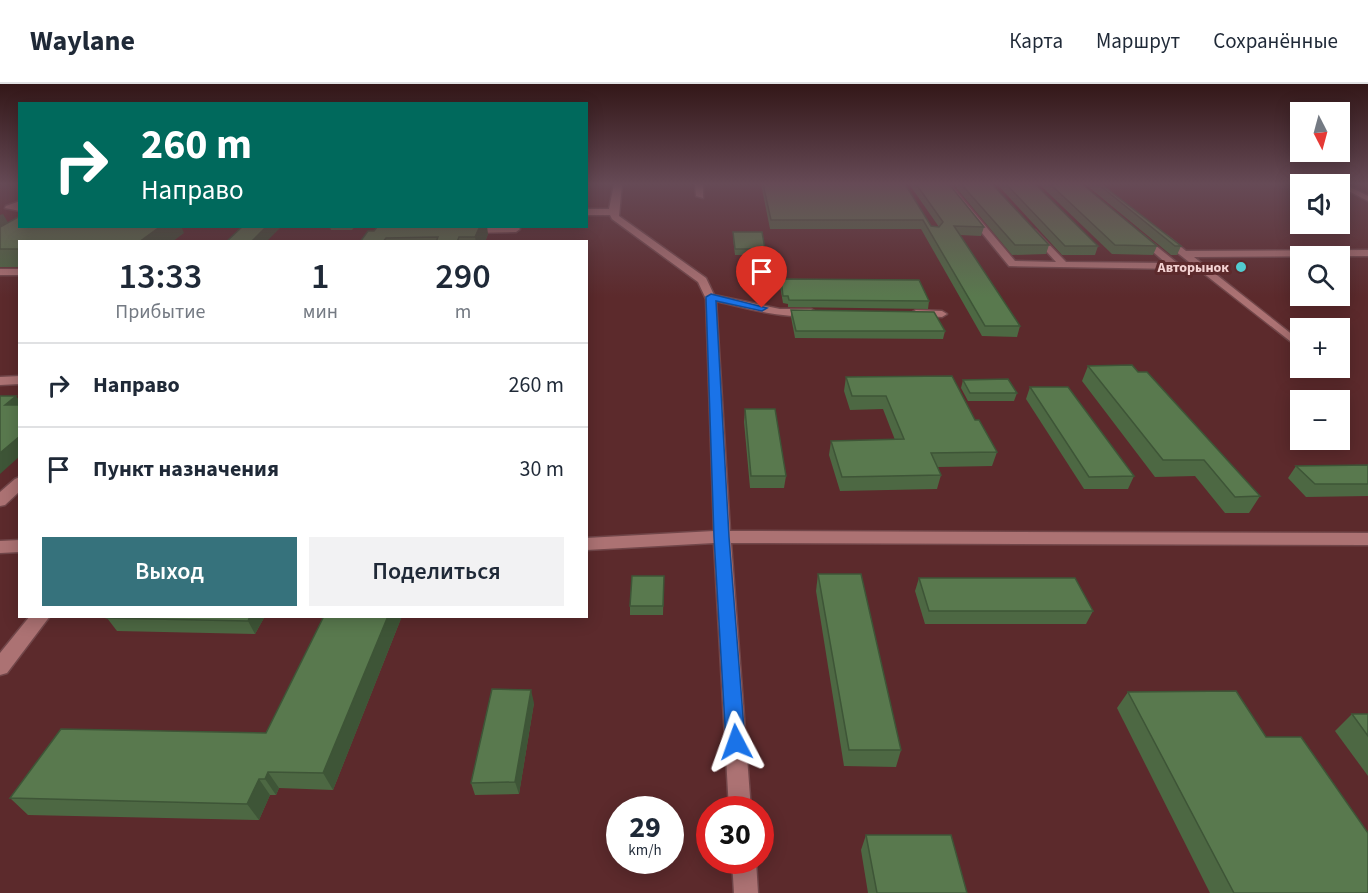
<!DOCTYPE html>
<html lang="ru">
<head>
<meta charset="utf-8">
<style>
	:root { --surface:#fff; --page:#f2f2f3; --text:#1f2937; --muted:#747a83; --line:#e0e1e3; --accent:#36727c }
	body { margin:0; font-family:"Source Sans 3",sans-serif; background:var(--page); color:var(--text); height:100vh; display:flex; flex-direction:column; font-size:22px; white-space:nowrap }
	* { box-sizing:border-box; margin:0 }
	p { font-size:20px; color:var(--muted) }
	.icon { flex:none; width:33px; height:33px; fill:none; stroke:currentColor; stroke-width:2; stroke-linecap:round; stroke-linejoin:round }
	.map { position:relative; flex:1; overflow:hidden }
	.details { position:absolute; left:18px; top:156px; width:570px; height:378px; display:flex; flex-direction:column; background:var(--surface); border-radius:0px; box-shadow:0 3px 15px #0003 }
	.details>* { flex:none }
	.guide { position:absolute; left:18px; top:18px; width:570px; height:126px; border-radius:0px; box-shadow:0 3px 15px #0003; background:#00695c; color:#fff; overflow:hidden }
	.needle { width:39px; rotate:174deg }
	.tools { position:absolute; left:1290px; top:18px; display:grid; gap:12px }
	.tools a { display:grid; place-items:center; width:60px; height:60px; border-radius:0px; background:var(--surface); box-shadow:0 3px 15px #0003; font-size:30px }
	.speed { position:absolute; left:606px; top:712px; display:flex; gap:12px; font-size:30px; font-weight:700; text-align:center }
	.speed>* { display:grid; place-content:center; width:78px; height:78px; border-radius:50%; background:var(--surface); box-shadow:0 3px 15px #0003; line-height:1 }
	.speed small { font-size:15px; font-weight:400 }
	.speed .limit { border:9px solid #d22; background:#fff; color:#111 }
	.pin { position:absolute; display:grid; place-items:center; width:51px; height:51px; color:#fff; margin:-62px -26px; border-radius:50% 50% 50% 0; rotate:-45deg; box-shadow:0 0 6px #0007 }
	.pin .icon { rotate:45deg }
	.me { position:absolute; width:66px; margin:-33px; rotate:356deg; stroke-linejoin:round; filter:drop-shadow(0 0 4px #0008) }
	.turn { display:flex; align-items:center; gap:21px; height:126px; padding:0 24px; font-size:27px }
	.turn .icon { width:78px; height:78px; stroke-width:2.5 }
	.turn b { display:block; font-size:42px; line-height:51px }
	.eta { display:flex; justify-content:space-evenly; align-items:center; height:102px; text-align:center }
	.eta b { font-size:36px; font-weight:600; line-height:42px }
	.button { display:flex; gap:12px; margin-top:auto; padding:12px 24px }
	.button a { flex:1; height:69px; border-radius:0px; background:var(--accent); color:#fff; font-size:24px; font-weight:600; line-height:69px; text-align:center }
	.button a+a { background:var(--page); color:var(--text) }
	ul { padding:0; list-style:none }
	li { display:flex; align-items:center; gap:18px; height:84px; padding:0 24px; border-top:2px solid var(--line) }
	li div { flex:1 }
	li b { display:block; font-size:22px }
	li em { font-style:normal }
	header { display:flex; align-items:center; gap:36px; box-sizing:border-box; height:84px; padding:0 30px; background:var(--surface); border-bottom:2px solid var(--line) }
	header strong { font-size:28px }
	nav { display:flex; gap:33px; margin-inline-start:auto; font-size:21px }
	.map>svg:first-child { display:block }
	.lines { fill:none; stroke-linecap:round; stroke-linejoin:round }
	.minor-casing { stroke:#714649; stroke-width:3 }
	.minor { fill:#ac7273; fill-rule:evenodd }
	.wall { fill:#4d6843 }
	.shaded-wall { fill:#3e5537 }
	.building { fill:#59794e; stroke:#3e5537; stroke-width:1.5 }
	.route { fill:#1a73e8; stroke:#114b97; stroke-width:1.5 }
	.poi-dot { fill:#52ccd0; stroke:#5c2a2c; stroke-width:2 }
	.labels { text-anchor:middle; stroke-width:6; stroke-linejoin:round; paint-order:stroke }
	.far-poi-label { font-size:14px; font-weight:bold; fill:#f3d2d2; stroke:#5c2a2c; text-anchor:end }
</style>
</head>
<body>
<header>
<strong>Waylane</strong>
<nav><a>Карта</a><a>Маршрут</a><a>Сохранённые</a></nav>
</header>
<div class="map">
<svg width="1368" height="809" viewBox="0 0 1368 809">
	<rect width="100%" height="100%" fill="#5c2a2c"/>
	<g class="lines">
		<g class="minor-casing">
			<g id="minor">
				<path d="M614 100H622L619 132 706 194 714 211 780 225H811L816 228C801 240 737 222 716 217L730 447 1368 449V461L731 459 751 726H729L714 459 586 466V454L714 447 706 215 698 198 612 135 610 131H586V125H609Z"/>
				<polygon points="695,100 703,100 703,114 696,112"/>
				<polygon points="942,100 950,100 1015,177 1056,178 1030,149 1035,146 1066,178 1166,179 1137,154 1137,150 1140,149 1181,182 1176,185 1009,182"/>
				<polygon points="1335,100 1344,100 1368,112 1368,117"/>
				<polygon points="20,117 20,127 5,124 6,122"/>
				<polygon points="517,142 520,145 516,148 468,149 464,146 468,143"/>
				<polygon points="1161,152 1167,152 1186,167 1368,166 1368,172 1194,173 1294,252 1296,254 1290,257 1161,156"/>
				<rect x="0" y="185" width="20" height="6"/>
				<polygon points="916,226 942,227 947,230 942,233 912,231 911,229"/>
				<polygon points="20,292 20,300 0,301 0,293"/>
				<polygon points="20,393 20,407 5,421 0,422 0,408 15,395"/>
				<polygon points="20,456 20,468 0,469 0,457"/>
				<polygon points="30,532 50,532 7,589 0,591 0,569"/>
				<polygon points="732,777 756,777 758,809 734,809"/>
			</g>
		</g>
		<use href="#minor" class="minor"/>
	</g>
	<g class="wall">
		<polygon points="761,100 905,100 931,142 939,143 909,100 949,100 984,143 981,152 960,151 1020,242 1017,253 982,252 921,145 770,145"/>
		<polygon points="953,100 992,100 1049,161 1046,170 1012,171"/>
		<polygon points="997,100 1035,100 1098,162 1095,171 1062,171"/>
		<polygon points="1039,100 1082,100 1157,162 1153,171 1112,170"/>
		<polygon points="1085,100 1101,100 1181,162 1177,171 1171,171"/>
		<polygon points="8,138 184,149 20,158 20,183 0,183 0,165"/>
		<polygon points="325,142 355,142 352,146 331,146 330,143 325,143"/>
		<polygon points="374,147 488,150 485,158 360,158"/>
		<polygon points="733,148 765,165 765,171 735,171 733,154"/>
		<polygon points="781,195 929,217 928,225 788,223 788,220 783,219 780,202"/>
		<polygon points="791,226 945,247 943,255 795,254 791,233"/>
		<polygon points="1088,282 1138,288 1260,412 1249,429 1225,429 1195,392 1155,393 1082,297"/>
		<polygon points="846,293 975,336 997,368 992,382 938,383 941,391 937,405 840,407 829,371 831,357 895,356 883,325 850,326 844,307"/>
		<polygon points="963,296 1017,309 1014,317 968,317 961,304"/>
		<polygon points="1030,303 1134,392 1128,405 1084,405 1026,315"/>
		<polygon points="745,325 786,392 784,404 750,404 744,338"/>
		<polygon points="1368,381 1368,412 1306,413 1288,394 1296,382"/>
		<polygon points="818,490 901,666 896,683 844,682 816,507"/>
		<polygon points="664,492 663,531 630,531 630,522"/>
		<polygon points="919,494 1093,527 1086,540 925,540 915,507"/>
		<polygon points="265,532 255,550 117,547 107,534"/>
		<polygon points="324,532 402,532 333,706 279,704 276,711 270,711 259,736 28,731 10,714 266,649"/>
		<polygon points="1128,608 1266,653 1368,809 1210,809 1117,624"/>
		<polygon points="534,619 519,710 475,711 471,699"/>
		<polygon points="1352,630 1368,630 1368,692 1335,647"/>
		<polygon points="866,751 967,809 868,809 861,766"/>
	</g>
	<g class="shaded-wall">
		<polygon points="3,130 13,147 0,154 0,131"/>
		<polygon points="161,142 181,142 184,149 172,158 139,158"/>
		<polygon points="267,142 282,142 266,158 251,158"/>
		<polygon points="480,142 487,142 488,150 485,158 476,158 475,153"/>
		<polygon points="16,312 20,317 20,328 5,321"/>
		<polygon points="20,352 20,372 0,390 0,369"/>
		<polygon points="250,532 265,532 255,550 248,537"/>
		<polygon points="388,532 402,532 333,706 323,689"/>
		<polygon points="531,606 534,619 519,710 515,698"/>
		<polygon points="268,688 279,704 276,711 265,695"/>
		<polygon points="259,695 270,711 259,736 247,720"/>
	</g>
	<g class="building">
		<polygon points="763,100 905,100 931,142 939,143 943,138 916,100 949,100 984,143 954,142 1020,242 985,242 923,136 771,136"/>
		<polygon points="961,100 992,100 1049,161 1015,161"/>
		<polygon points="1006,100 1035,100 1098,162 1065,162"/>
		<polygon points="1050,100 1082,100 1157,162 1115,161"/>
		<polygon points="1098,100 1101,100 1181,162 1175,162"/>
		<polygon points="20,132 20,142 161,142 139,158 20,158 20,165 0,165 0,143"/>
		<polygon points="243,142 267,142 251,158 226,158"/>
		<polygon points="378,142 480,142 475,153 459,153 457,158 436,158 438,153 386,154 383,158 360,158 368,147 374,147"/>
		<polygon points="733,148 762,148 765,165 735,165"/>
		<polygon points="781,195 919,196 929,217 789,216 788,212 783,212"/>
		<polygon points="791,226 934,228 945,247 796,247"/>
		<polygon points="1132,281 1138,288 1147,288 1260,412 1235,413 1204,376 1163,376 1088,282"/>
		<polygon points="952,292 975,336 979,336 997,368 931,369 941,391 842,393 831,357 904,355 886,312 852,312 846,293"/>
		<polygon points="1008,295 1017,309 970,309 963,296"/>
		<polygon points="1030,303 1068,303 1134,392 1089,393"/>
		<polygon points="0,312 16,312 5,321 20,321 20,352 0,369"/>
		<polygon points="745,325 775,325 786,392 751,392"/>
		<polygon points="1368,381 1368,400 1315,400 1296,382"/>
		<polygon points="818,490 861,490 901,666 849,666"/>
		<polygon points="632,492 664,492 663,522 630,522"/>
		<polygon points="919,494 1075,494 1093,527 929,527"/>
		<polygon points="109,532 250,532 248,537 107,534"/>
		<polygon points="324,532 388,532 323,689 268,688 265,695 259,695 247,720 10,714 61,645 266,649"/>
		<polygon points="492,605 531,606 515,698 471,699"/>
		<polygon points="1236,607 1266,653 1301,653 1368,749 1368,809 1234,809 1128,608"/>
		<polygon points="1352,630 1368,630 1368,652"/>
		<polygon points="866,751 951,751 967,809 877,809"/>
	</g>
	<linearGradient id="sky" x2="0" y2="1"><stop stop-color="#331718"/><stop offset="0.47" stop-color="#664a56"/><stop offset="1" stop-color="#664a56" stop-opacity="0"/></linearGradient>
	<rect width="1368" height="213" fill="url(#sky)"/>
	<polygon class="route" points="711,210 767,224 762,227 716,217 729,453 745,658 742,664 736,666 729,664 726,658 714,453 706,213"/>
	<circle class="poi-dot" cx="1241" cy="183" r="6"/>
	<g class="labels">
		<g class="far-poi-label">
			<text x="1229" y="188">Авторынок</text>
		</g>
	</g>
</svg>
<div class="tools">
<a><svg class="needle" viewBox="-14 -14 28 28"><path d="M0-13l5 13h-10z" fill="#e53935"/><path d="M0 13l5-13h-10z" fill="#747a83"/></svg></a>
<a><svg class="icon" aria-label="sound" viewBox="0 0 24 24"><path d="M4 9h4l5-4v14l-5-4H4zM17 9q2 3 0 6"/></svg></a>
<a><svg class="icon" aria-label="search" viewBox="0 0 24 24"><circle cx="10" cy="10" r="6"/><path d="M15 15l6 6"/></svg></a>
<a>+</a>
<a>−</a>
</div>
<div class="speed"><div>29<small>km/h</small></div><div class="limit">30</div></div>
<div class="pin" style="left:762px;top:224px;background:#d93025"><svg class="icon" aria-label="arrive" viewBox="0 0 24 24"><path d="M6 21V4h12l-3 4 3 4H6"/></svg></div>
<svg class="me" style="left:736px;top:658px" viewBox="-20 -20 40 40"><path d="M0-17L14 15 0 8-14 15z" fill="#1a73e8" stroke="#fff" stroke-width="4"/></svg>
<div class="guide">
<div class="turn"><svg class="icon" aria-label="right" viewBox="0 0 24 24"><path d="M7 20v-9h11M14 6l5 5-5 5"/></svg><div><b>260 m</b>Направо</div></div>
</div>
<section class="details">
<div class="eta">
<div><b>13:33</b><p>Прибытие</p></div>
<div><b>1</b><p>мин</p></div>
<div><b>290</b><p>m</p></div>
</div>
<ul>
<li><svg class="icon" aria-label="right" viewBox="0 0 24 24"><path d="M7 20v-9h11M14 6l5 5-5 5"/></svg><div><b>Направо</b></div><em>260 m</em></li>
<li><svg class="icon" aria-label="arrive" viewBox="0 0 24 24"><path d="M6 21V4h12l-3 4 3 4H6"/></svg><div><b>Пункт назначения</b></div><em>30 m</em></li>
</ul>
<div class="button"><a>Выход</a><a>Поделиться</a></div>
</section>
</div>
</body>
</html>
